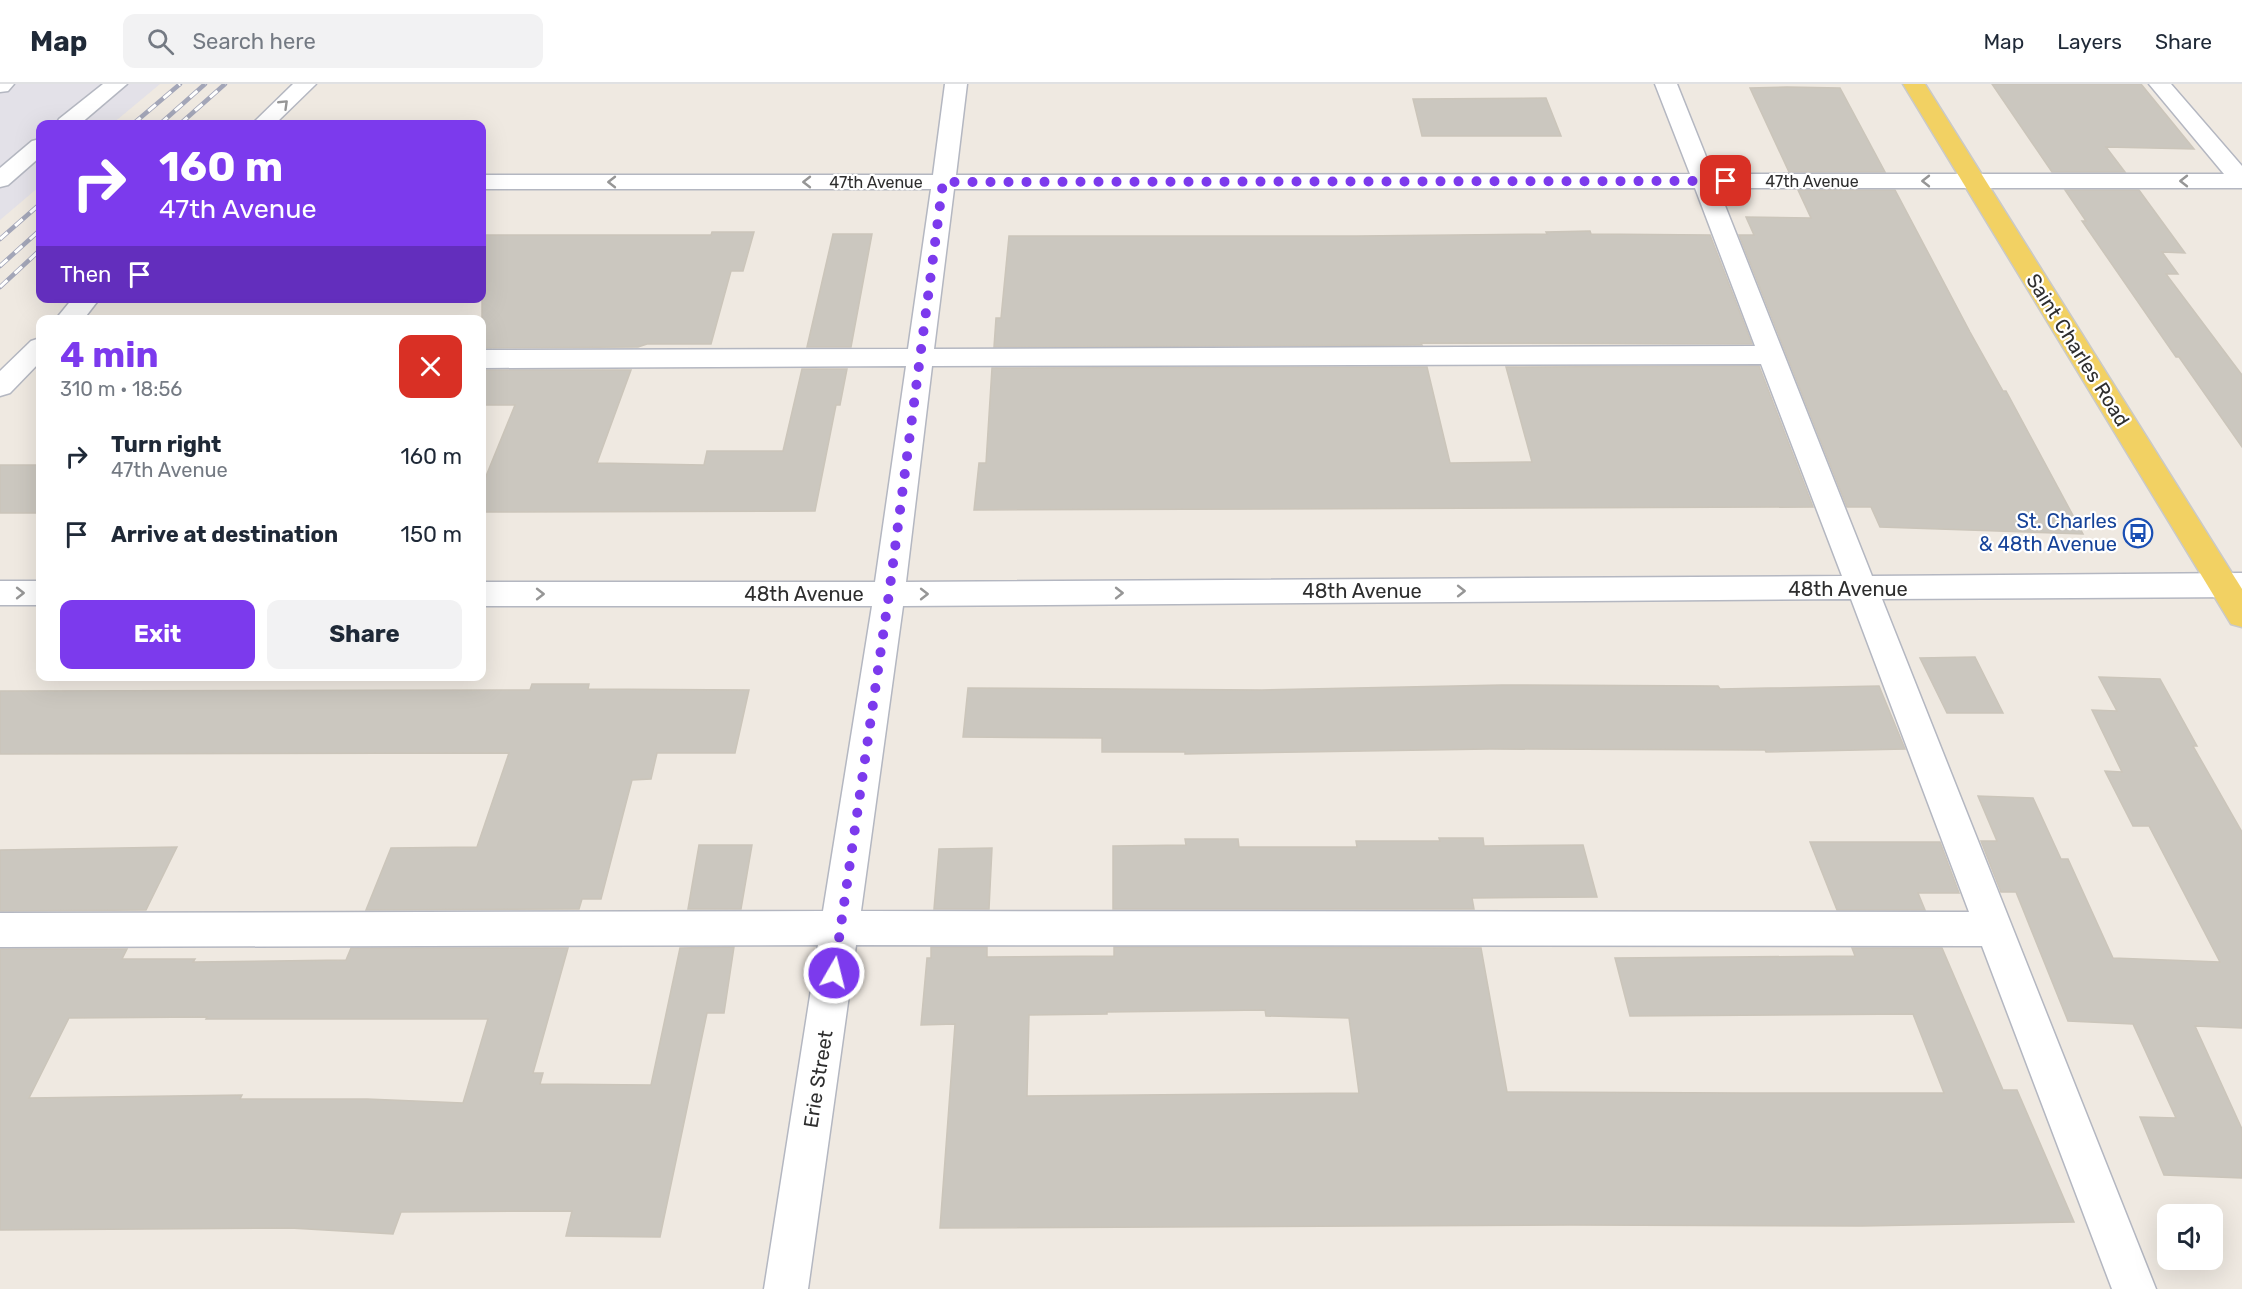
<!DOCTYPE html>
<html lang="en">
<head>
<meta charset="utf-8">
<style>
	:root { --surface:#fff; --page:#f2f2f3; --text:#1f2937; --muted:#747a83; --line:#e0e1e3; --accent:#7c3aed }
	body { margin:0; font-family:Rubik,sans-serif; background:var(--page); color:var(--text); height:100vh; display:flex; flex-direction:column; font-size:22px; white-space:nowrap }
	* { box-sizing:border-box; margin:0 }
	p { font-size:20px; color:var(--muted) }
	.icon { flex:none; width:33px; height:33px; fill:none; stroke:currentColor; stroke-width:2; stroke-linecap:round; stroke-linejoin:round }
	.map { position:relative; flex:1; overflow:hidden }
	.panel { position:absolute; left:36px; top:231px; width:450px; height:366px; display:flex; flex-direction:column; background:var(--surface); border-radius:12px; box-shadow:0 6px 24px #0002 }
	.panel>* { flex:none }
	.hud { position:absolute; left:36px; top:36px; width:450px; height:183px; border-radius:12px; box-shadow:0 6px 24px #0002; background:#7c3aed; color:#fff; overflow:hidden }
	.fabs { position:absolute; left:2157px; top:1120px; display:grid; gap:12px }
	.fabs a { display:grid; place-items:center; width:66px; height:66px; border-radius:12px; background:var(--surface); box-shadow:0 6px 24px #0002; font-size:30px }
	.pin { position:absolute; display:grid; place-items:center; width:51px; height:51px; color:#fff; margin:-26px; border-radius:12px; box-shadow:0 3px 9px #0006 }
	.me { position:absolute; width:66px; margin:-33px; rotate:8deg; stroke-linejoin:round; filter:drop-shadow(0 0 4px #0008) }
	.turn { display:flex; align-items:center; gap:21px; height:126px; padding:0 24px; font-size:27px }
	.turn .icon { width:78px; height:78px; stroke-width:2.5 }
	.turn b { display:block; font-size:42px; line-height:51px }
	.then { display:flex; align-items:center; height:57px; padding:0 24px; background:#0003; gap:12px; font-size:22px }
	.round { display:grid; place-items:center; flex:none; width:63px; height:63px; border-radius:12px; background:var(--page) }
	.headline { display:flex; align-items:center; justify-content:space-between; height:102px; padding:0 24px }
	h1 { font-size:36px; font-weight:700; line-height:45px; color:var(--accent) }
	.primary-button { display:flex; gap:12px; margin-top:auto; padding:12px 24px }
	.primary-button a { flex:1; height:69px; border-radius:12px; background:var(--accent); color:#fff; font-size:24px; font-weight:700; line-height:69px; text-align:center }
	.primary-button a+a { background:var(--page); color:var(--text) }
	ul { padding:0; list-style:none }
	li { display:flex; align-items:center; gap:18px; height:78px; padding:0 24px }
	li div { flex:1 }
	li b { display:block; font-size:22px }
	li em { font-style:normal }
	header { display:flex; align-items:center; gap:36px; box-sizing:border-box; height:84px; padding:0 30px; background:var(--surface); border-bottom:2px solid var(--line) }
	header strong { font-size:28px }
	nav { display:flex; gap:33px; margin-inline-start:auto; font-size:21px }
	.search { width:420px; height:54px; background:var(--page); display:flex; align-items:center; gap:15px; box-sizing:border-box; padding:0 21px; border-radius:12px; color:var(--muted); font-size:22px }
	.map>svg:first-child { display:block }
	.industrial { fill:#e3e1e8 }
	.building { fill:#cbc7bf; stroke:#cbc5ba; stroke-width:1.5; fill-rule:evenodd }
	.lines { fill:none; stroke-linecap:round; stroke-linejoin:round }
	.minor-casing { stroke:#b4b7c1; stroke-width:3 }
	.major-casing { stroke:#c9c9c9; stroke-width:3 }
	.minor { fill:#fff; fill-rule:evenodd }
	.major { fill:#f2d163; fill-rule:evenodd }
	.rail-casing { stroke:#a3a6b8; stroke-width:4.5 }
	.rail { stroke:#fff; stroke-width:3; stroke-dasharray:10; stroke-linecap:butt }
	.oneway { stroke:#969696 }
	.route { stroke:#7c3aed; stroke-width:10; stroke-dasharray:0 18 }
	.labels { text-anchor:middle; stroke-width:4.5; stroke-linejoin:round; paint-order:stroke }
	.far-street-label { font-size:16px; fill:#2e2e2e; stroke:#fff }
	.street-label { font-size:20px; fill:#2e2e2e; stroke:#fff }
	.transit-label { font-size:20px; fill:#164399; stroke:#fff; text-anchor:end }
</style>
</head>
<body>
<header>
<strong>Map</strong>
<div class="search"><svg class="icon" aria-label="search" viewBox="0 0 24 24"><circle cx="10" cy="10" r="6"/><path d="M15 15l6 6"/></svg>Search here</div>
<nav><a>Map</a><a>Layers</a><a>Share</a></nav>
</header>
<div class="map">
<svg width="2242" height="1205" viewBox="0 0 2242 1205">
	<rect width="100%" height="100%" fill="#efe9e1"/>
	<polygon class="industrial" points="0,0 160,0 112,40 40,40 40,102 0,136"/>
	<g class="building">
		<polygon points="1992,0 2141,0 2194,65 2106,63 2125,88 2052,88"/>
		<polygon points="1787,3 1840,4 1885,88 1789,88 1750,4"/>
		<polygon points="1546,14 1561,52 1422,52 1413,15"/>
		<polygon points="1798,106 1895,106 1970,248 2003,307 2006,307 2083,450 1880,443 1871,423 1847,423 1739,151 1754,151 1746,133 1811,134"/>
		<polygon points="2065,106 2139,106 2185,169 2162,168 2178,190 2166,190 2242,291 2242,363 2179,273 2176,273 2082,137 2086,137"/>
		<polygon points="1590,147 1591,150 1710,151 1752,260 1421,259 1422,261 994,263 996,234 1001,234 1009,152 1357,152 1547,150 1546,148"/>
		<polygon points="712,148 754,148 743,187 731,187 711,260 647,260 638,263 482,264 482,151 711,151"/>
		<polygon points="833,150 872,150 851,263 807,263"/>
		<polygon points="1759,282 1813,423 974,426 979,379 986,379 992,284 1427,283 1450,379 1532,378 1506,283"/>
		<polygon points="802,285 847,285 840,321 836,321 815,427 482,428 482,402 515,321 482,321 482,286 631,286 597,379 704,381 707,367 783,367"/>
		<rect x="0" y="381" width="40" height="48"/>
		<polygon points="1975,573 2003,629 1947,629 1920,574"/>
		<polygon points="2099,593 2160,595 2197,662 2193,662 2242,748 2242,944 2195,942 2242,1045 2242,1094 2164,1091 2140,1033 2176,1034 2133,940 2068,937 2016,808 2001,808 1981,757 1997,757 1978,712 2033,714 2061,775 2068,775 2113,874 2220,878 2149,742 2133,742 2105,687 2122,688 2092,626 2117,627"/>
		<polygon points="532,600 589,600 588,605 749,606 735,669 657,669 651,695 632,696 601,815 582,815 579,825 366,826 391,764 477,763 509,669 0,670 0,607 530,606"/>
		<polygon points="1502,601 1718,602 1720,605 1879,602 1905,665 1766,668 1765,666 1490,665 1185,670 1185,668 1102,668 1102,654 963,653 968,604 1262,606"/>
		<polygon points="1439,754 1483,754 1484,762 1583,761 1597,813 1472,814 1474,825 1113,825 1113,762 1186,761 1185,755 1238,755 1239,763 1357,763 1356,757 1440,757"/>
		<polygon points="1810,758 1940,758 1959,809 1918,809 1925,826 1837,826"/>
		<polygon points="699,761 752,761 741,825 688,825"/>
		<polygon points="177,763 146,826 0,827 0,766"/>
		<polygon points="992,764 989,825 934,825 939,765"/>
		<path d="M734 863 724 929H707L660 1153 566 1152 572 1127 401 1128 393 1150 290 1144 0 1146V865H127L122 875H195L193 878 346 876 351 864H568L533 989H543L540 1000 651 1001 680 864ZM207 933 206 935H488L463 1019 367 1015H240L242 1011 29 1014 69 934Z"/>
		<path d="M931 863H987V873L1114 872V863L1481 864 1507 1008 1743 1009H1944L1913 930 1630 932 1615 874 1855 872 1852 864H1942L2003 1006H2017L2074 1138 1862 1142 1570 1141 940 1144 955 940 921 941 927 874H931ZM1265 926 1266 932 1349 934 1359 1009 1027 1012 1029 931 1107 930V928Z"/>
	</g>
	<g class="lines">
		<g class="minor-casing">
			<g id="minor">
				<polygon points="0,0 14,0 8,7 0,8"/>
				<polygon points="103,0 127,0 80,40 56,40 59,35"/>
				<polygon points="293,0 316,0 275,40 252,40"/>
				<path d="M945 0H967L956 91 1690 90 1655 0H1677L1713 90H2224L2149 0H2171L2242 82V104H1718L1872 492 2242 489V513L1882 515 2156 1205H2112L1982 862 856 861 808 1205H764L818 861 0 863V829L823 827 872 522H482V498H875L906 282 482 284V266L908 265 931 105H482V91H933ZM1695 104 1755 262 934 265 954 105ZM1761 280 1842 492 906 498 932 282ZM1851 515 1969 828 861 827 903 522Z"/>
				<polygon points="40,55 40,73 8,101 0,103 0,84 32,57"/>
				<polygon points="73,214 100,214 83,236 55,236"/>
				<polygon points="40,254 40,278 10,309 0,312 0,287 31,257"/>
				<rect x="0" y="497" width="40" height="24"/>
			</g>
		</g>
		<g class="major-casing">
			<polygon id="major" points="1903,0 1925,0 2242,505 2242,543 2231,540"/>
		</g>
		<use href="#minor" class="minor"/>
		<use href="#major" class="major"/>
		<g class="rail-casing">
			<g id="rail">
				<polyline points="133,40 180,0"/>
				<polyline points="160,40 205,0"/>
				<polyline points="180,40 225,0"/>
				<polyline points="0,155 40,120"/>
				<polyline points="0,182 40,146"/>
				<polyline points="0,203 40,166"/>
			</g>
		</g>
		<use href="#rail" class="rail"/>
	</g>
	<defs><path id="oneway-chevron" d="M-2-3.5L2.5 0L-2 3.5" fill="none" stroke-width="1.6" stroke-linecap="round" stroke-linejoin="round" transform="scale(1.5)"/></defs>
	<g class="oneway">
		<use href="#oneway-chevron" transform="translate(284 20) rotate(-44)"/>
		<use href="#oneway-chevron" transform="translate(1926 97) rotate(-180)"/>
		<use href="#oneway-chevron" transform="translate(2184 97) rotate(180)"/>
		<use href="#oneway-chevron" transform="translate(612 98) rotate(180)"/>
		<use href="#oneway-chevron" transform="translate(807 98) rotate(180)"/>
		<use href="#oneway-chevron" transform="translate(1461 507)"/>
		<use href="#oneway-chevron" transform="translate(20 509)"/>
		<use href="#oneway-chevron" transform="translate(1119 509)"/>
		<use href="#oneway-chevron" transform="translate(540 510)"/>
		<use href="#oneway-chevron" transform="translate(924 510)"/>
	</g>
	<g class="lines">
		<polyline class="route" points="834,889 889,510 943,98 1726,97"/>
	</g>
	<defs>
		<g id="bus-ring" transform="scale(1.5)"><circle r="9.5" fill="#fff" stroke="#1a4fb4" stroke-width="1.5"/><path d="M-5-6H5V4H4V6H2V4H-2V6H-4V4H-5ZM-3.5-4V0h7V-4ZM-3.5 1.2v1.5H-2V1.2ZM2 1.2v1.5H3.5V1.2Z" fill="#1a4fb4"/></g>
	</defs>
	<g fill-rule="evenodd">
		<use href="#bus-ring" x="2138" y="449"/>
	</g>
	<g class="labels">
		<g class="far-street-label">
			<text x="1812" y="103">47th Avenue</text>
			<text x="876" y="104">47th Avenue</text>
		</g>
		<g class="street-label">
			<text transform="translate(2078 266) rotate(58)" y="7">Saint Charles Road</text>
			<text x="1848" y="512">48th Avenue</text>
			<text x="1362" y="514">48th Avenue</text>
			<text x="804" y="517">48th Avenue</text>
			<text transform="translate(818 995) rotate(-81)" y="7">Erie Street</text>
		</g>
		<g class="transit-label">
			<text x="2117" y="444">St. Charles<tspan x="2117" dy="23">&amp; 48th Avenue</tspan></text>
		</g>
	</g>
</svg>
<div class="fabs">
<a><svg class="icon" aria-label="sound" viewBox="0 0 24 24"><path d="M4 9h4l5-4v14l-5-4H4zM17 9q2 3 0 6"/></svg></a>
</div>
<div class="pin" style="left:1726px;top:97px;background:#d93025"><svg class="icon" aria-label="arrive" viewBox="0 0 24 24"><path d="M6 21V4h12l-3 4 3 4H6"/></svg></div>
<svg class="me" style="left:834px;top:889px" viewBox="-20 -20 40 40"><circle r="17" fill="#7c3aed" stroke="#fff" stroke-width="3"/><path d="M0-11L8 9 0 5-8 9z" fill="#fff"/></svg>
<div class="hud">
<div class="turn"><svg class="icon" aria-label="right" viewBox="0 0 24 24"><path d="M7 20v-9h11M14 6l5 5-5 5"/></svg><div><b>160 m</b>47th Avenue</div></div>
<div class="then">Then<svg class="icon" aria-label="arrive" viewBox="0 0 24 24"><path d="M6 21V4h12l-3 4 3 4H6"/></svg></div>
</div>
<section class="panel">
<div class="headline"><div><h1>4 min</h1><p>310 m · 18:56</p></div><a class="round" style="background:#d93025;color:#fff"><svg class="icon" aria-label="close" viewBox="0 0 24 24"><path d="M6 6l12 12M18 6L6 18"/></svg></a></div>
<ul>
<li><svg class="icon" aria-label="right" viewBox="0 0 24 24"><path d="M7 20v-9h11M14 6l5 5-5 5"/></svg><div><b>Turn right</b><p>47th Avenue</p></div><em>160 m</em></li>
<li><svg class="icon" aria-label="arrive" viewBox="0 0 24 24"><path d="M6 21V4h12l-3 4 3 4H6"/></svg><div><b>Arrive at destination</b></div><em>150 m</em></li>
</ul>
<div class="primary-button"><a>Exit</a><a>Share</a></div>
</section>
</div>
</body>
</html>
